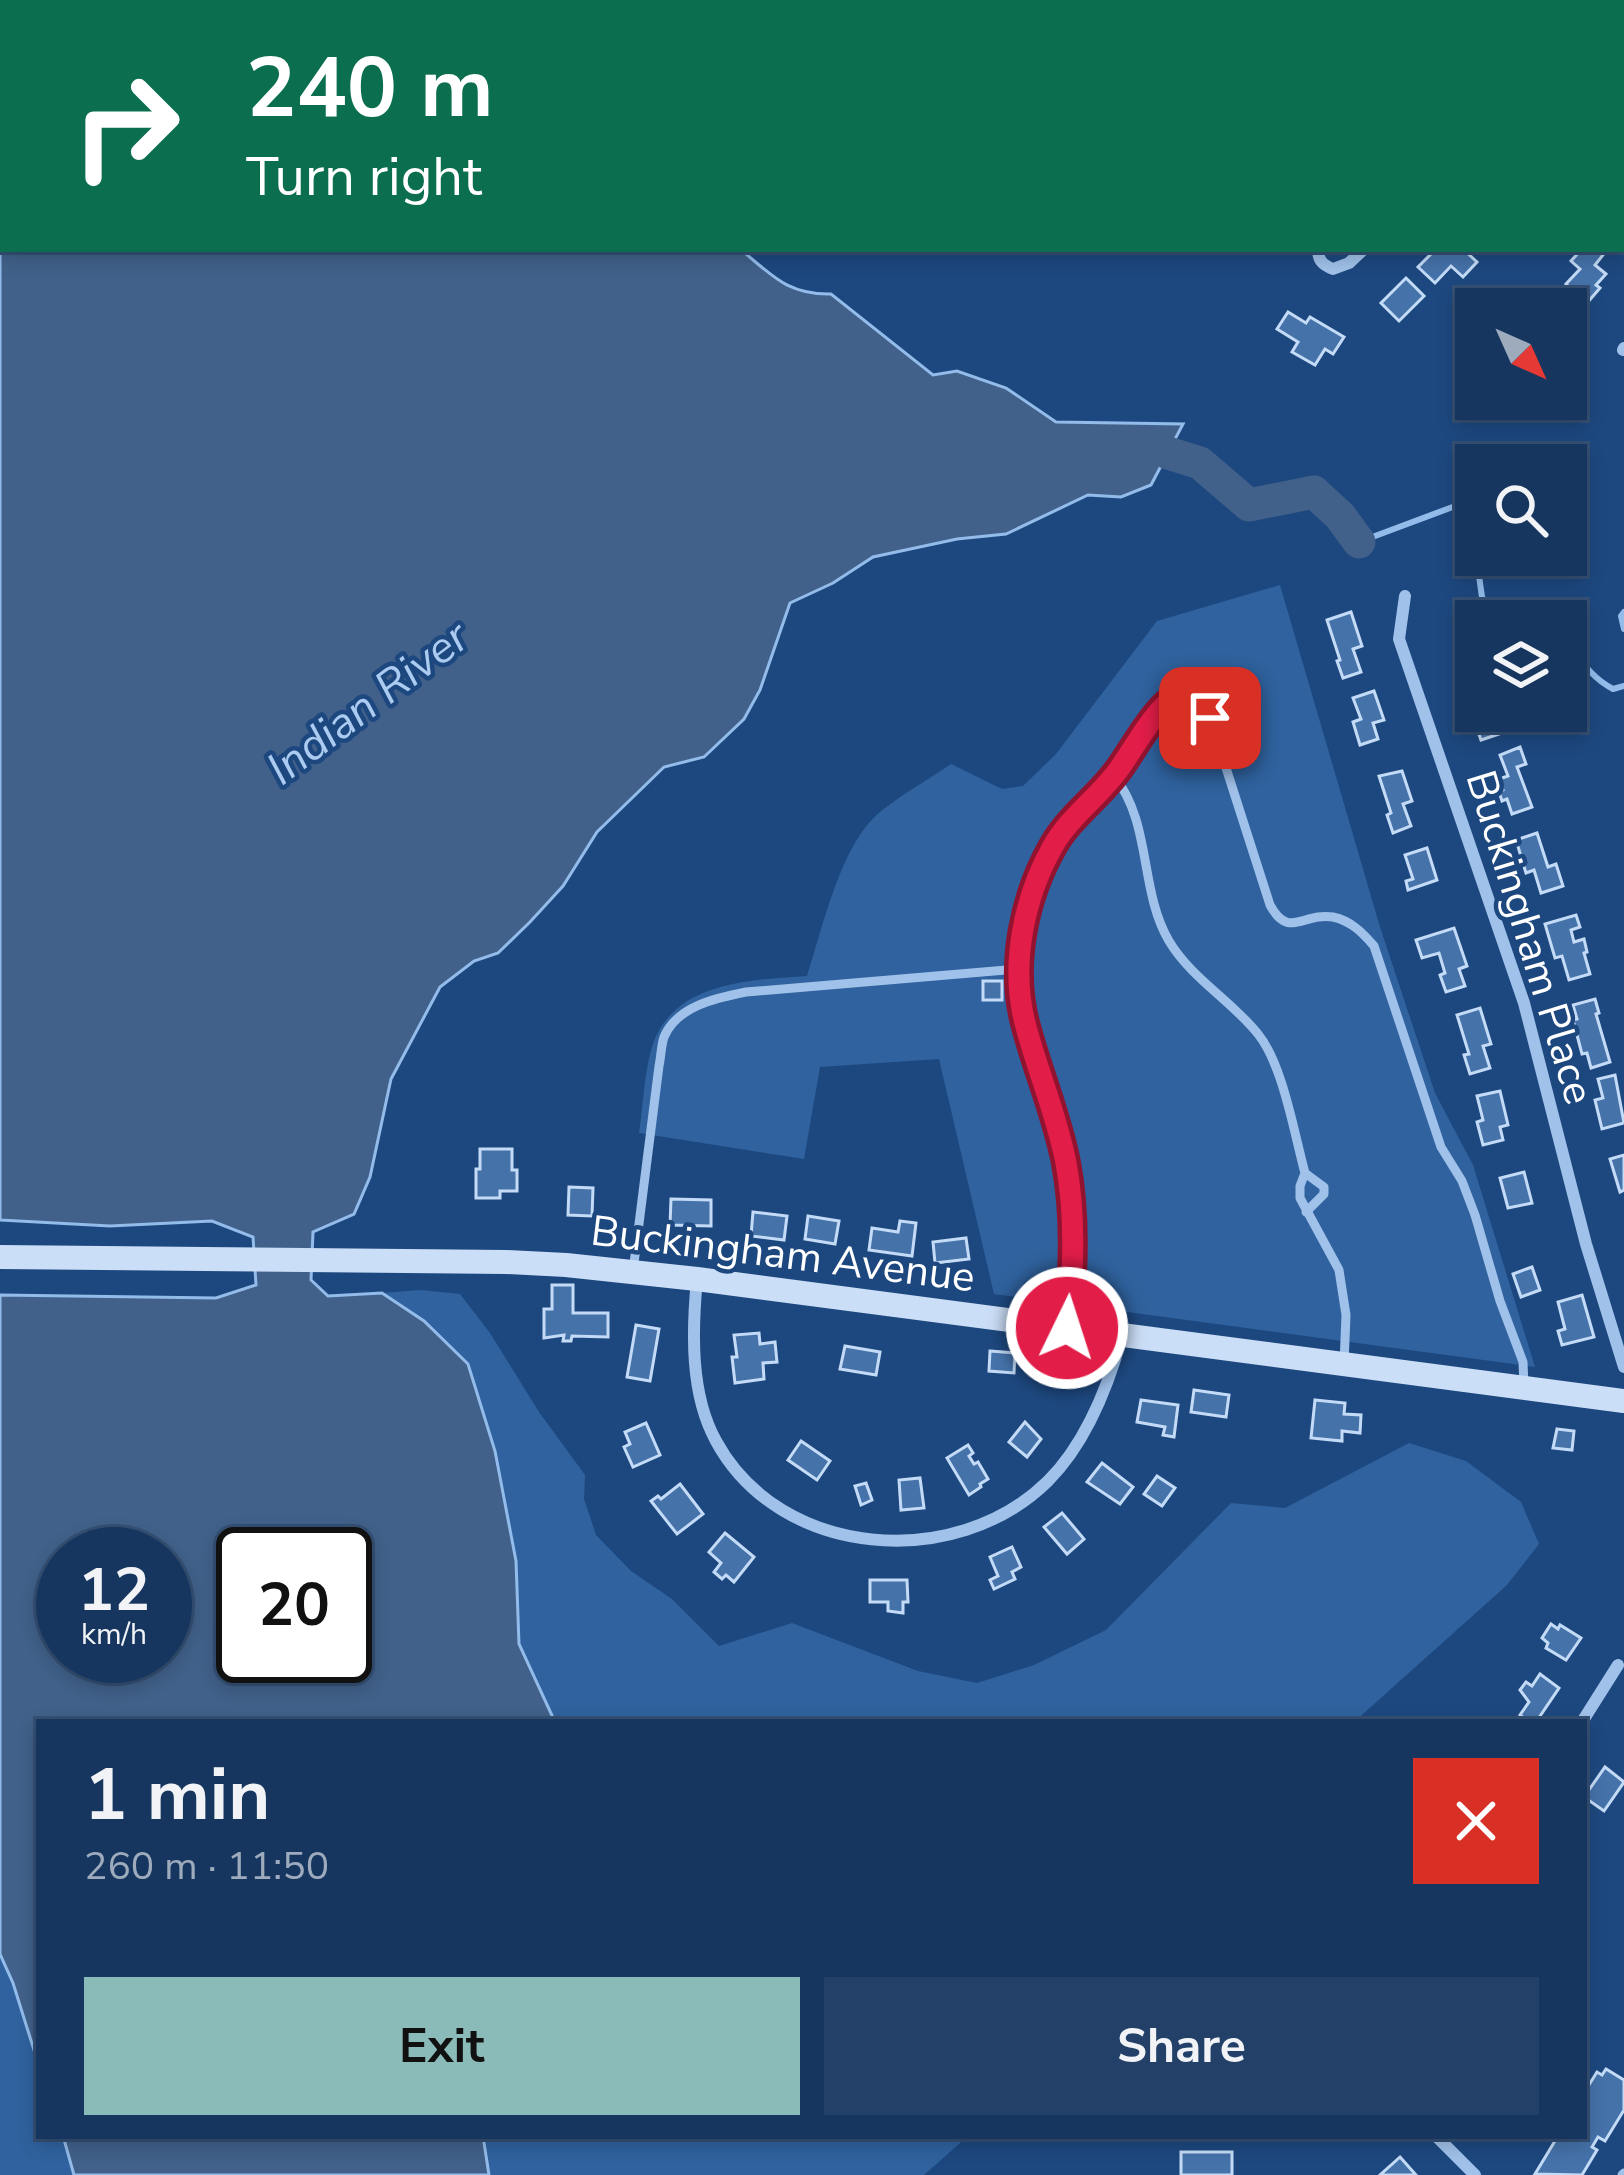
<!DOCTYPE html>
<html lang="en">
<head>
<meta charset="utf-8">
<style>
	:root { --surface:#16365f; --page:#234168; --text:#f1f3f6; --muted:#9eabbd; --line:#355074; --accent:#8bbbb9 }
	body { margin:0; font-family:"Nunito Sans",sans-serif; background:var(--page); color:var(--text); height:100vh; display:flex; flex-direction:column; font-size:45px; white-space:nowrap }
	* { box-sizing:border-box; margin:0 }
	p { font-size:39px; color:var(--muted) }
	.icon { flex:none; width:66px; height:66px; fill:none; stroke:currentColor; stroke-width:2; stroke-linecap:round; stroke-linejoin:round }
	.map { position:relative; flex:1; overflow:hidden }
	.sheet { position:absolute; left:36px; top:1719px; width:1551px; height:420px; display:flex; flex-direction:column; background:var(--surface); border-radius:0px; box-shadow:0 6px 18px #0003,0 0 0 3px var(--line) }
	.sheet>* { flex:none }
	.banner { position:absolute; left:0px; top:0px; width:1626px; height:252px; box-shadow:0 6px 18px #0003,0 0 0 3px var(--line); background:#0b6e4f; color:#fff; overflow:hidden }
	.needle { width:78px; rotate:135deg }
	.fabs { position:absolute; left:1455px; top:288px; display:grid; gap:24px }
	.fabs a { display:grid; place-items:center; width:132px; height:132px; border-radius:0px; background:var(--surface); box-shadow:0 6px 18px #0003,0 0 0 3px var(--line); font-size:60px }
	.speed { position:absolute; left:36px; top:1527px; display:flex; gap:24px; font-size:60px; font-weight:700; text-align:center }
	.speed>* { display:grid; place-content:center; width:156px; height:156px; border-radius:50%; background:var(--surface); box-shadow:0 6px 18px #0003,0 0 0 3px var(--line); line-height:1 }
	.speed small { font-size:30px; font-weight:400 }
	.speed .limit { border:6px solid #111; border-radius:18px; background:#fff; color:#111 }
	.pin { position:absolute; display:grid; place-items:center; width:102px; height:102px; color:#fff; margin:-51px; border-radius:24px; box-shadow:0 6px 18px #0006 }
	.me { position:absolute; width:132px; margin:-66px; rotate:4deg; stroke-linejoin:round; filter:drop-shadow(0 0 9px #0008) }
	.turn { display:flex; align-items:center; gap:42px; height:252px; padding:0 48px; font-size:54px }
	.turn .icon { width:156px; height:156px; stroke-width:2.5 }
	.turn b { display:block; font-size:84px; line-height:102px }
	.round { display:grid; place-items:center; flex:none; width:126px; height:126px; border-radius:0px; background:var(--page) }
	.headline { display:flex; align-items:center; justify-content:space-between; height:204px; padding:0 48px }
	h1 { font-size:72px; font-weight:700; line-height:90px }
	.primary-button { display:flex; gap:24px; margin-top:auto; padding:24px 48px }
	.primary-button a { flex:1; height:138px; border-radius:0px; background:var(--accent); color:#111; font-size:48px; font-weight:700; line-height:138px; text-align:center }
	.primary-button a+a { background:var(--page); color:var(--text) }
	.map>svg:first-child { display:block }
	.green { fill:#2f629e }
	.water { fill:#41618a; stroke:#93bceb; stroke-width:3; fill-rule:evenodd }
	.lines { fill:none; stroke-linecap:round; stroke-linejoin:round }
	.stream { stroke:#93bceb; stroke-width:6 }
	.river { stroke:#41618a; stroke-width:33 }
	.building { fill:#4572a9; stroke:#c4dbf7; stroke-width:3 }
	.lane { stroke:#a0c1e9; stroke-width:9 }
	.street { stroke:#a0c1e9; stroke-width:12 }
	.secondary { stroke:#cbdef7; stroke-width:24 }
	.route-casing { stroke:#92132f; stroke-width:30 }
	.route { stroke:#e11d48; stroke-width:21 }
	.labels { text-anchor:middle; stroke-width:9; stroke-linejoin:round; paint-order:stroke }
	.street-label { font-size:42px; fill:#fff; stroke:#1d487f }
	.water-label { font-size:45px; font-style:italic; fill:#abcbf1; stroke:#1d487f }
</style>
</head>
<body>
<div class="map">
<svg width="1624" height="2175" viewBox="0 0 1624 2175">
	<rect width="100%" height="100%" fill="#1d487f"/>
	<g class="green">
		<path d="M1280 585 1380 927 1435 1093 1473 1165 1535 1367 994 1294 939 1059 820 1067 804 1159 639 1133C643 1106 644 1074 652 1047 672 982 750 980 807 976 823 928 840 845 880 812 902 794 928 780 951 764L1002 789 1023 786 1056 754 1157 621Z"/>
		<polygon points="421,1290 460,1294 490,1333 539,1412 585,1475 584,1499 596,1535 631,1571 672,1599 719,1646 792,1623 918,1671 977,1683 1034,1665 1106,1630 1231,1503 1285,1508 1409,1443 1466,1461 1521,1502 1539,1544 1507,1585 1354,1722 555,1722 519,1644 516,1561 382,1293"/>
		<polygon points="0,1954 13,1983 39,2066 39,2136 63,2136 74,2175 0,2175"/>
		<polygon points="483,2136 968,2136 924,2175 489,2175"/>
	</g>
	<g class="water">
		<path d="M0 0H678L677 3H3V249H740C772 275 787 295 831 294L933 375 957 371 1006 388 1056 422 1183 424 1151 485 1121 497 1088 495 1006 534 957 539 873 557 833 583 790 603 760 690 744 719 704 757 664 767 597 832 563 886 530 922 498 953 474 961 440 987 391 1079 370 1177 354 1214 313 1232 311 1280 328 1296 382 1293 424 1321 468 1364 495 1451 516 1561 519 1644 555 1722H39V2066L13 1983 0 1954V1295L216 1298 256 1285 253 1237 212 1221 110 1226 0 1220ZM63 1554H165V1656H63ZM243 1554H345V1656H243Z"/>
		<polygon points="63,2136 483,2136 489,2175 74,2175"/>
	</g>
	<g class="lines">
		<g class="stream">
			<polyline points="1359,542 1458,505 1476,510"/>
			<polyline points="1624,612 1621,616 1624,629"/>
			<polyline points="1498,621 1482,597 1478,569 1491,571 1503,560 1499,555"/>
			<path d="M1566 644 1568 643C1582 662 1592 678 1613 689L1624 686"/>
		</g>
		<polyline class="river" points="1168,453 1200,463 1249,505 1314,492 1340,516 1359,542"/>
	</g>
	<g class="building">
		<polygon points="974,0 973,3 925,1 925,0"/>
		<polygon points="1218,0 1263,0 1263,3 1216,3"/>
		<polygon points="1436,249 1463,249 1477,262 1463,277 1451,266 1435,283 1418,267"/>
		<polygon points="1582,249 1596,249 1603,255 1595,265 1606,274 1596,285 1600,288 1587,303 1566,284 1580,269 1571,261"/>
		<polygon points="1406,278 1424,296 1399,321 1381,303"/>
		<polygon points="1288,312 1306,323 1310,317 1344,337 1333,354 1325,349 1315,365 1292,352 1298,342 1277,329"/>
		<polygon points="1351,612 1362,646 1353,649 1361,672 1343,678 1337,661 1340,660 1327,620"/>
		<polygon points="1476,670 1476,711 1505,711 1505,713 1497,717 1502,733 1481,740 1465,694 1470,692 1464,675"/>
		<polygon points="1374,691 1384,720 1373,723 1378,739 1360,745 1353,722 1361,719 1353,698"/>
		<polygon points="1520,747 1526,764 1517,767 1532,807 1512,814 1507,799 1502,801 1499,792 1503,790 1499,779 1508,776 1500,755"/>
		<polygon points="1402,771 1412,801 1403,804 1411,826 1393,833 1387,815 1391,813 1379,776"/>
		<polygon points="1537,833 1548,867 1556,864 1563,886 1541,893 1534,870 1526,873 1516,840"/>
		<polygon points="1427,848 1437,880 1408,890 1406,881 1413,879 1405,855"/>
		<polygon points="1576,915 1580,927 1571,930 1574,942 1584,939 1587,952 1584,953 1590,974 1569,980 1562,956 1555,958 1545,924"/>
		<polygon points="1454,928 1467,966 1459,969 1465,986 1446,992 1440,975 1445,973 1439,953 1422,958 1416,940"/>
		<rect x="983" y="981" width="19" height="19"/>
		<polygon points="1595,999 1599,1013 1596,1014 1610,1062 1591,1068 1587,1053 1582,1054 1573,1020 1577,1019 1573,1005"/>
		<polygon points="1480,1008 1491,1044 1483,1046 1490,1068 1470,1074 1464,1055 1469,1054 1457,1015"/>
		<polygon points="1615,1075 1624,1123 1602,1129 1595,1100 1603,1098 1598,1079"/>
		<polygon points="1500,1091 1508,1125 1500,1127 1503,1140 1483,1145 1477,1122 1483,1120 1477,1096"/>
		<polygon points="480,1149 512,1149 512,1170 517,1170 517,1191 500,1191 500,1198 476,1198 476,1169 480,1169"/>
		<polygon points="1624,1155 1624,1190 1620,1192 1610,1159"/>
		<polygon points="1524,1172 1532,1203 1508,1208 1500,1178"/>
		<polygon points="569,1187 593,1188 592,1216 568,1215"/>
		<polygon points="671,1199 711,1200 711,1226 670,1225"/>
		<polygon points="753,1212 787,1216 784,1240 751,1236"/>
		<polygon points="808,1216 839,1221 835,1244 805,1239"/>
		<polygon points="900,1221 916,1223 912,1256 869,1250 872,1228 898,1232"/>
		<polygon points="966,1238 969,1259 935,1263 933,1242"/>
		<polygon points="1532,1267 1540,1290 1521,1297 1513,1274"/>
		<polygon points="552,1285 573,1285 573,1313 608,1313 608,1337 572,1336 571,1341 563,1341 564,1335 544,1338 544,1309 552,1309"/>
		<polygon points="1582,1295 1594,1337 1562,1345 1558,1331 1565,1329 1558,1302"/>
		<polygon points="636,1325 659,1329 650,1381 627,1377"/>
		<polygon points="759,1333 760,1344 775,1342 777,1362 763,1363 764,1379 735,1383 732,1357 737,1357 734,1335"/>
		<polygon points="845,1346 880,1352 876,1375 840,1369"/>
		<polygon points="990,1351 1015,1353 1014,1373 989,1371"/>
		<polygon points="1194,1390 1229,1395 1226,1417 1191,1412"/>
		<polygon points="1141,1400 1178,1405 1174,1437 1163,1435 1165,1427 1137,1422"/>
		<polygon points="1315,1400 1345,1403 1344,1414 1361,1415 1360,1433 1342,1431 1342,1441 1311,1438"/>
		<polygon points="1025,1422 1041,1439 1027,1457 1009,1442"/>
		<polygon points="646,1423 660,1455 633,1467 624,1447 630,1444 625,1432"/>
		<polygon points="1557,1429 1574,1431 1572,1450 1553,1448"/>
		<polygon points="801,1441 830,1461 817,1480 788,1460"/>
		<polygon points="968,1445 973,1453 969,1456 974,1464 978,1462 988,1479 980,1484 981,1487 969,1495 947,1458"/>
		<polygon points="1102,1463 1133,1487 1120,1504 1087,1482"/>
		<polygon points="1157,1476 1175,1488 1162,1506 1144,1494"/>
		<polygon points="920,1478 924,1508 901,1510 899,1480"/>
		<polygon points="866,1483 872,1500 861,1505 855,1486"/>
		<polygon points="680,1484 703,1514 677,1534 651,1501 658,1496 661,1499"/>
		<polygon points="1062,1513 1084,1539 1067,1554 1044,1527"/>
		<polygon points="725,1533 754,1557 734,1582 726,1575 722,1579 714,1572 721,1563 709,1552"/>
		<polygon points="1012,1547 1021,1567 1012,1572 1015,1579 994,1589 990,1580 998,1576 990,1557"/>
		<polygon points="870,1580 907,1580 908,1602 903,1602 903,1613 888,1611 888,1602 870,1602"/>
		<polygon points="1551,1624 1558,1629 1560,1625 1581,1638 1566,1660 1546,1648 1548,1643 1542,1638"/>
		<polygon points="1540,1674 1559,1688 1536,1722 1529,1722 1520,1715 1529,1702 1520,1690 1526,1682 1532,1686"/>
		<polygon points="1605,1767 1624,1782 1604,1811 1584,1797"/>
		<polygon points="1606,2069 1624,2080 1624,2110 1605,2141 1598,2137 1592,2147 1597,2150 1582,2175 1535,2174 1558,2136 1584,2136 1584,2093 1597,2072 1602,2075"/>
		<rect x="1181" y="2152" width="51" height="23"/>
		<polygon points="1400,2157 1416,2175 1380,2175"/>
	</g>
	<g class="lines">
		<g class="lane">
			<path d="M1114 776C1152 823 1139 890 1169 941 1191 978 1232 1001 1258 1034 1283 1065 1294 1133 1305 1173L1300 1186V1198L1339 1270 1346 1315 1344 1364"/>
			<polyline points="1305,1173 1324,1187 1324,1194 1306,1212"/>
			<path d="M633 1271 659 1066C661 1057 661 1046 664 1037 677 1006 716 998 746 992L1019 969"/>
			<path d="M1067 1327C1074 1273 1076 1217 1066 1163 1057 1115 1037 1070 1025 1023 1010 965 1024 897 1053 846 1070 816 1099 797 1119 770 1136 746 1161 695 1190 690L1200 698 1210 718 1270 905C1289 940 1303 912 1333 917 1351 921 1362 932 1374 946L1441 1147 1462 1181 1475 1215 1500 1301 1523 1362 1524 1387"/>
			<polyline points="1622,2175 1624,2173"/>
		</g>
		<g class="street">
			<polyline points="1156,3 1157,0"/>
			<polyline points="1545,3 1548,0"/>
			<polyline points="1593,3 1596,0"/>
			<path d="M1318 249C1318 261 1323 265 1333 269L1349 263 1364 249"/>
			<polyline points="1623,350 1624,348"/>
			<polyline points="1405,596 1399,639 1524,1003 1586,1244 1624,1367"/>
			<path d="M697 1279C692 1331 690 1394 716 1441 780 1559 956 1572 1048 1481 1086 1443 1108 1387 1122 1336"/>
			<polyline points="1582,1722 1618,1665"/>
			<polyline points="1436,2136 1475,2175"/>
		</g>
		<polyline class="secondary" points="0,1257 506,1262 566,1265 697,1279 1624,1401"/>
	</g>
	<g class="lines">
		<g class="route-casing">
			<path id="route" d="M1067 1328C1074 1273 1076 1217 1066 1163 1057 1115 1037 1070 1025 1023 1010 965 1024 897 1053 846 1070 816 1099 797 1119 769 1136 746 1161 695 1190 690L1200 698 1210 718"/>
		</g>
		<use href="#route" class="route"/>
	</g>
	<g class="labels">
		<g class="street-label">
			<text transform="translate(1531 937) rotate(73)" y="15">Buckingham Place</text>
			<text transform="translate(783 1253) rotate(7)" y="15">Buckingham Avenue</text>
		</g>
		<g class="water-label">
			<text transform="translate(367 702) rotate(-37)" y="16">Indian River</text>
		</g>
	</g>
</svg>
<div class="fabs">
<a><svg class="needle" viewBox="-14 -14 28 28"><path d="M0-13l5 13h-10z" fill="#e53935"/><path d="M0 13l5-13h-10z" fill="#9eabbd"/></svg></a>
<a><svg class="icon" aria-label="search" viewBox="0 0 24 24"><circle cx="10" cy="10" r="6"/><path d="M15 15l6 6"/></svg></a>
<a><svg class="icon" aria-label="layers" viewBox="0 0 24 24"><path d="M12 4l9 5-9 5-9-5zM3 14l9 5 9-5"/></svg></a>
</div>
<div class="speed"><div>12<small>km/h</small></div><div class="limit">20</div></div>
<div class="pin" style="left:1210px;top:718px;background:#d93025"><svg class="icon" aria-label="arrive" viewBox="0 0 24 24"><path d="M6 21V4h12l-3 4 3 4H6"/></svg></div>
<svg class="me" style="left:1067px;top:1328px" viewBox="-20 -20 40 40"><circle r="17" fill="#e11d48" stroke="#fff" stroke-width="3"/><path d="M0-11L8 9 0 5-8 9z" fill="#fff"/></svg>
<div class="banner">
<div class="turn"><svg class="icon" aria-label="right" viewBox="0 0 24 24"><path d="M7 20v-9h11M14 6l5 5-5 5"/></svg><div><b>240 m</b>Turn right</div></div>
</div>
<section class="sheet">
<div class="headline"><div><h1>1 min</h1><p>260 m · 11:50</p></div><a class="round" style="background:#d93025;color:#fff"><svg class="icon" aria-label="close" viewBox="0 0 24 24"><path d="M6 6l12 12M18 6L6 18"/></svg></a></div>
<div class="primary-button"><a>Exit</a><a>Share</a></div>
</section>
</div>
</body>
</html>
